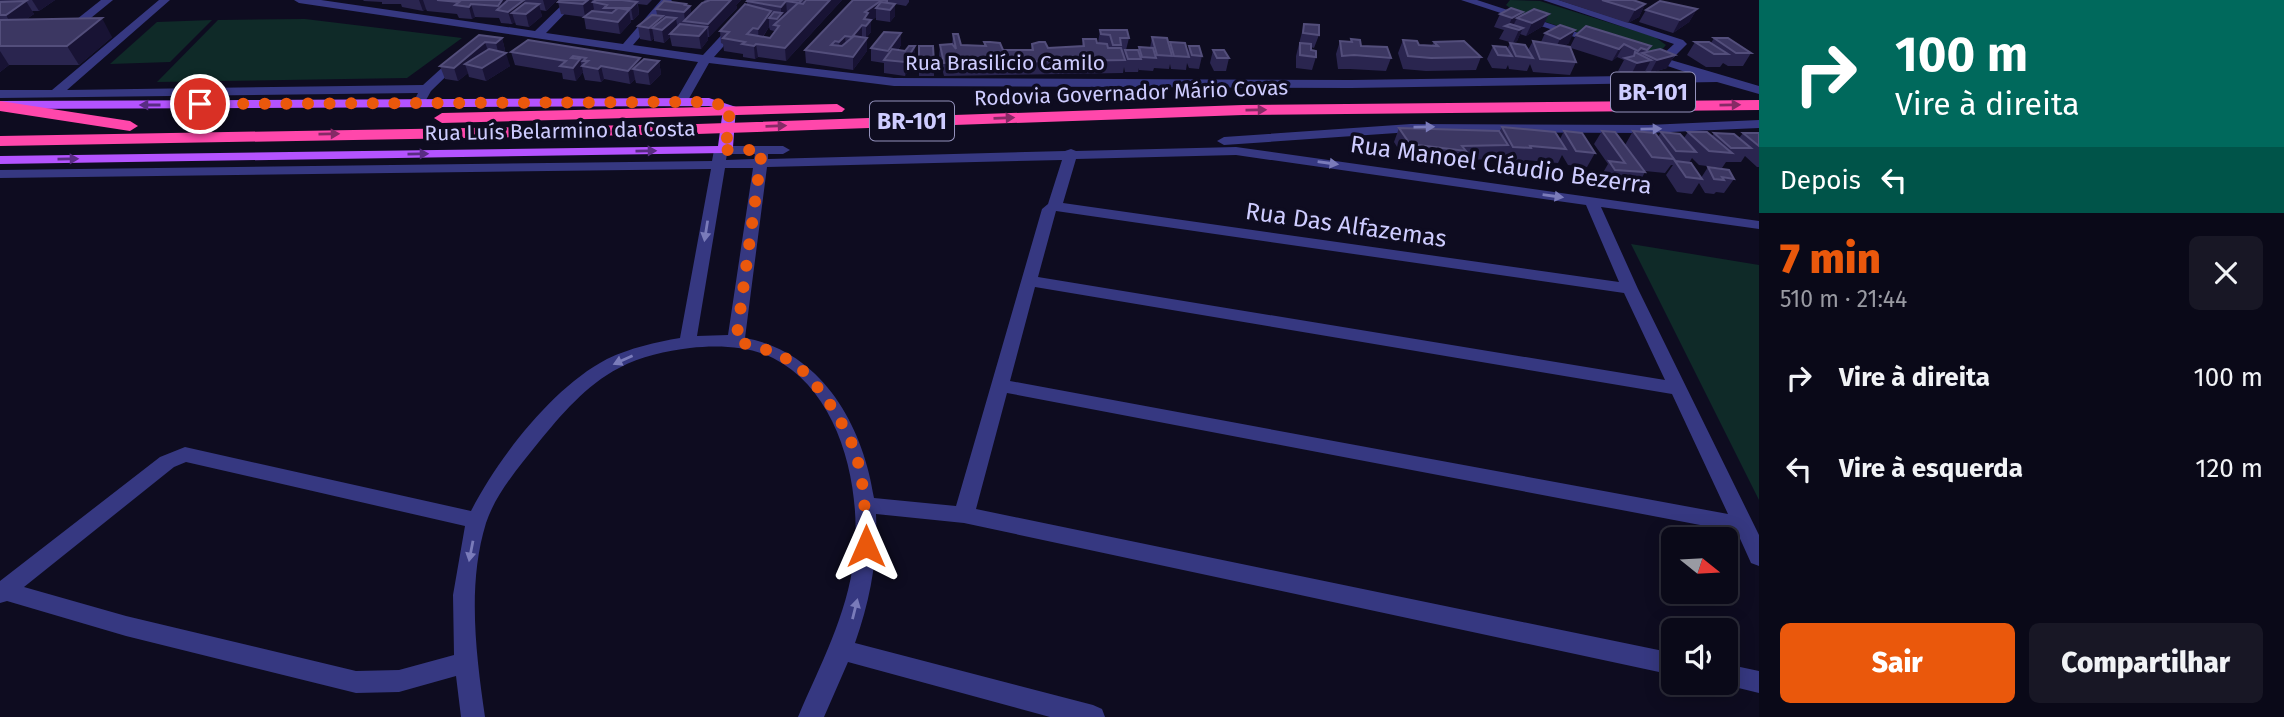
<!DOCTYPE html>
<html lang="pt">
<head>
<meta charset="utf-8">
<style>
	:root { --surface:#0a0918; --page:#181725; --text:#f1f3f6; --muted:#999aa2; --line:#2a2a37; --accent:#ea580c }
	body { margin:0; font-family:"Fira Sans",sans-serif; background:var(--page); color:var(--text); height:100vh; display:flex; flex-direction:column; font-size:26px; white-space:nowrap }
	* { box-sizing:border-box; margin:0 }
	p { font-size:23px; color:var(--muted) }
	.icon { flex:none; width:38px; height:38px; fill:none; stroke:currentColor; stroke-width:2; stroke-linecap:round; stroke-linejoin:round }
	.map { position:relative; flex:1; overflow:hidden }
	.sheet { display:flex; flex-direction:column; background:var(--surface); width:525px }
	.sheet>* { flex:none }
	.top-card { background:#00695c; color:#fff; overflow:hidden }
	.needle { width:46px; rotate:108deg }
	.tools { position:absolute; left:1661px; top:527px; display:grid; gap:14px }
	.tools a { display:grid; place-items:center; width:77px; height:77px; border-radius:10px; background:var(--surface); box-shadow:0 4px 18px #0003,0 0 0 2px var(--line); font-size:35px }
	.pin { position:absolute; display:grid; place-items:center; width:60px; height:60px; color:#fff; margin:-30px; border:4px solid #fff; border-radius:50%; box-shadow:0 2px 7px #0007 }
	.me { position:absolute; width:77px; margin:-38px; rotate:0deg; stroke-linejoin:round; filter:drop-shadow(0 0 5px #0008) }
	.turn { display:flex; align-items:center; gap:24px; height:147px; padding:0 21px; font-size:32px }
	.turn .icon { width:91px; height:91px; stroke-width:2.5 }
	.turn b { display:block; font-size:49px; line-height:60px }
	.then { display:flex; align-items:center; height:66px; padding:0 21px; background:#0003; gap:14px; font-size:26px }
	.round { display:grid; place-items:center; flex:none; width:74px; height:74px; border-radius:10px; background:var(--page) }
	.head { display:flex; align-items:center; justify-content:space-between; height:119px; padding:0 21px }
	h1 { font-size:42px; font-weight:800; line-height:52px; color:var(--accent) }
	.primary-button { display:flex; gap:14px; margin-top:auto; padding:14px 21px }
	.primary-button a { flex:1; height:80px; border-radius:10px; background:var(--accent); color:#fff; font-size:28px; font-weight:800; line-height:80px; text-align:center }
	.primary-button a+a { background:var(--page); color:var(--text) }
	ul { padding:0; list-style:none }
	li { display:flex; align-items:center; gap:21px; height:91px; padding:0 21px }
	li div { flex:1 }
	li b { display:block; font-size:26px }
	li em { font-style:normal }
	main { display:flex; flex:1; min-height:0 }
	.map>svg:first-child { display:block }
	.green { fill:#0f2a28 }
	.lines { fill:none; stroke-linecap:round; stroke-linejoin:round }
	.minor { fill:#363881; fill-rule:evenodd }
	.major { fill:#b453ff; fill-rule:evenodd }
	.highway { fill:#ff47ab; fill-rule:evenodd }
	.wall { fill:#2a254f; fill-rule:evenodd }
	.shaded-wall { fill:#181334 }
	.building { fill:#3c3762; stroke:#534e7b; stroke-width:2 }
	.oneway { fill:#592c84 }
	.oneway2 { fill:#862a66 }
	.oneway3 { fill:#7a7bba }
	.route { stroke:#ea580c; stroke-width:12; stroke-dasharray:0 21.6 }
	.labels { text-anchor:middle; stroke-width:7; stroke-linejoin:round; paint-order:stroke }
	.far-street-label { font-size:21px; fill:#ceccff; stroke:#0e0c20 }
	.shield { fill:#0e0c20; stroke:#9492bc; stroke-width:2 }
	.shield-label { font-size:23px; font-weight:bold; fill:#ceccff }
	.street-label { font-size:24px; fill:#ceccff; stroke:#0e0c20 }
</style>
</head>
<body>
<main>
<div class="map">
<svg width="1759" height="717" viewBox="0 0 1759 717">
	<rect width="100%" height="100%" fill="#0e0c20"/>
	<g class="green">
		<polygon points="1510,0 1540,1 1655,37 1666,45 1660,52 1633,50 1515,12 1506,5"/>
		<polygon points="305,19 462,38 407,78 157,82 218,20"/>
		<polygon points="212,20 170,62 110,64 157,22"/>
		<polygon points="1631,244 1759,265 1759,500"/>
	</g>
	<g class="lines">
		<g class="minor">
			<polygon points="101,0 113,0 70,35 62,35 62,31"/>
			<polygon points="159,0 170,0 67,90 423,85 456,55 466,57 431,91 426,100 422,101 416,97 418,93 0,98 0,90 52,90"/>
			<polygon points="294,0 321,0 535,31 567,0 578,0 546,33 623,44 661,0 672,0 633,45 703,55 754,0 765,0 714,57 894,78 1351,80 1694,75 1641,57 1647,54 1660,57 1674,44 1543,0 1559,0 1683,40 1687,44 1671,60 1759,86 1759,94 1717,82 1351,88 894,86 709,63 687,102 681,106 675,102 698,62 299,3"/>
			<polygon points="1461,0 1477,0 1606,42 1596,44"/>
			<polygon points="1759,120 1759,128 1648,133 1411,132 1224,145 1217,141 1224,137 1411,124 1648,125"/>
			<path d="M721 146H783L790 150 783 154H768V159L1065 151 1071 149 1076 151 1236 147 1759 221V229L1601 207 1638 289 1759 535V566L1751 563 1737 532 1007 393 976 509 1673 653V675L964 523 876 514C878 559 870 601 855 643L1093 705 1102 709 1105 717H1050L848 662 824 717H798C820 665 847 616 854 558 862 489 841 392 773 358 748 346 718 345 690 348 666 351 641 356 619 368 586 385 561 415 538 443 519 467 496 493 486 523 467 585 476 654 485 717H461L456 676 399 692 356 693 126 636 7 601 0 603V581L160 457 185 447 471 511C498 458 553 387 607 359 630 348 656 342 680 338L711 169 0 178V170L712 161 714 150ZM727 154H755L754 159 726 160ZM1236 155 1586 205 1619 282 1063 203 1076 159ZM1062 160 1048 204 1042 209 956 506 874 498C863 425 822 352 745 338L767 167ZM725 168H753L728 335 697 336ZM1056 211 1624 293 1665 380 1038 277ZM1035 287 1672 394 1728 514 1010 381ZM186 462 465 526 453 595 454 655 399 670 356 671 126 616 24 587 174 467Z"/>
			<polygon points="1726,664 1759,671 1759,693 1718,683 1726,682"/>
		</g>
		<polygon class="major" points="709,98 736,107 733,147 726,153 0,164 0,156 718,146 723,109 709,106 0,109 0,101"/>
		<g class="highway">
			<polygon points="1759,100 1759,110 1243,115 697,134 0,146 0,136 697,124 1243,105"/>
			<polygon points="0,101 130,121 138,126 130,131 0,111"/>
			<polygon points="837,104 845,109 842,112 442,123 434,118 442,113"/>
		</g>
	</g>
	<g class="wall">
		<polygon points="0,0 55,0 39,11 32,11 34,14 25,20 112,37 79,65 9,65 0,72"/>
		<polygon points="363,0 557,0 546,11 540,10 542,16 529,27 516,25 515,22 512,24 501,23 499,18 475,17 472,19 459,18 457,14 427,11 426,9 423,11 402,7 401,4 382,4 382,2 364,1"/>
		<polygon points="560,0 652,0 647,5 638,4 639,14 633,20 631,20 631,22 620,34 586,29 584,17 561,14 558,2"/>
		<polygon points="704,0 741,0 736,5 737,8 709,37 708,37 708,40 701,49 672,46 670,37 664,43 654,41 654,38 651,41 640,39 638,26 657,15 656,9 686,4 687,6 690,6 691,14 705,2"/>
		<path d="M804 0V3L806 0H842L786 61 758 57 755 59 743 57V54L724 51 723 44 721 43 720 31 747 5V1ZM769 27 770 30 774 31V32L770 38 763 37Z"/>
		<polygon points="853,0 909,0 909,2 906,6 895,4 895,16 890,22 876,20 876,17 871,21 871,32 866,38 867,51 853,70 806,63 805,50"/>
		<polygon points="1558,0 1633,0 1645,4 1639,17 1628,23"/>
		<polygon points="1697,9 1689,22 1673,33 1639,22 1646,10"/>
		<polygon points="1523,12 1521,16 1543,26 1526,36 1520,34 1517,41 1513,43 1499,39 1504,30 1494,27 1500,14"/>
		<polygon points="1304,24 1319,35 1314,48 1311,47 1311,50 1316,57 1312,70 1296,68 1296,56"/>
		<polygon points="1100,30 1129,38 1126,50 1138,52 1139,47 1150,48 1152,37 1169,47 1170,42 1188,53 1189,46 1202,56 1199,69 1189,68 1187,63 1186,70 1171,69 1170,64 1169,69 1154,68 1153,71 1139,70 1139,68 1138,72 1125,72 1124,67 1123,73 944,76 939,57 940,45 952,45 953,34 961,45 984,46 984,42 1003,50 1031,50 1032,44 1048,48 1082,46 1083,39 1098,43"/>
		<polygon points="901,33 901,45 898,50 915,59 905,76 884,73 884,63 871,61 871,48"/>
		<polygon points="1545,33 1569,43 1564,46 1570,47 1576,35 1651,46 1648,52 1667,68 1650,73 1645,71 1644,73 1630,77 1618,71 1624,60 1617,57 1612,61 1571,48 1576,62 1570,75 1533,72 1530,64 1527,71 1509,69 1508,65 1506,69 1492,68 1487,59 1493,46 1507,49 1510,43 1528,50 1533,41 1541,42"/>
		<polygon points="479,35 502,38 505,50 503,53 510,66 486,81 469,77 468,73 458,81 445,79 440,66"/>
		<polygon points="1714,38 1751,53 1743,66 1728,66 1723,63 1720,67 1706,67 1687,55 1695,42 1711,43"/>
		<polygon points="1351,39 1361,46 1391,58 1386,71 1350,69 1338,69 1336,54 1340,41 1350,42"/>
		<polygon points="528,40 641,62 659,61 661,74 650,85 636,83 635,79 630,84 604,79 601,82 585,80 582,70 583,72 576,81 563,79 562,73 515,65 511,52"/>
		<polygon points="1403,40 1419,45 1432,45 1434,42 1481,57 1476,70 1426,71 1403,69 1398,53"/>
		<polygon points="919,46 934,63 934,76 919,76"/>
		<polygon points="1213,50 1229,58 1226,71 1214,71 1210,63"/>
		<polygon points="1502,127 1560,139 1564,131 1595,153 1587,167 1568,165 1562,155 1558,163 1525,160 1524,162 1506,161 1503,155 1501,159 1462,160 1459,165 1404,158 1394,142 1399,128 1499,132"/>
		<polygon points="1602,131 1625,145 1633,131 1658,137 1661,132 1684,138 1688,132 1712,136 1714,133 1739,138 1743,133 1759,133 1759,167 1757,167 1745,156 1741,162 1726,162 1722,168 1699,165 1692,158 1689,163 1701,178 1708,167 1734,179 1724,193 1716,192 1714,194 1705,193 1699,183 1692,194 1677,192 1666,175 1673,165 1671,165 1665,173 1645,171 1645,172 1637,187 1607,184 1601,176 1608,164 1594,144"/>
	</g>
	<g class="shaded-wall">
		<polygon points="32,0 55,0 39,11"/>
		<polygon points="419,0 423,0 426,9 423,11"/>
		<polygon points="502,0 508,0 499,11 498,6"/>
		<polygon points="524,0 528,12 512,13 515,22 512,24 508,12"/>
		<polygon points="543,0 557,0 546,11"/>
		<polygon points="588,0 592,0 594,9 585,17 583,4"/>
		<polygon points="731,0 741,0 736,5 737,8 709,37 708,24"/>
		<polygon points="830,0 842,0 786,61 785,48"/>
		<polygon points="882,0 882,9 876,8 876,17 871,21 871,32 866,38 866,26 864,25 865,12"/>
		<polygon points="26,1 34,14 13,28 6,15"/>
		<polygon points="786,1 787,13 779,26 777,25 777,19 781,14 781,7"/>
		<polygon points="637,2 639,14 633,20 631,8"/>
		<polygon points="471,4 475,17 472,19 469,7"/>
		<polygon points="539,4 542,16 529,27 526,14"/>
		<polygon points="686,4 687,9 690,6 692,19 685,21 684,12 685,5"/>
		<polygon points="895,4 895,16 890,22 890,10"/>
		<polygon points="1645,4 1639,17 1628,23 1635,10"/>
		<polygon points="1697,9 1689,22 1673,33 1680,20"/>
		<polygon points="629,10 631,22 620,34 618,22"/>
		<polygon points="771,11 772,18 769,18 769,27 759,42 758,29"/>
		<polygon points="1523,12 1519,19 1517,18 1513,26 1508,27 1512,18"/>
		<polygon points="1549,14 1543,26 1526,36 1532,23"/>
		<polygon points="663,16 665,28 676,18 678,31 670,34 670,37 664,43 662,30 652,28 654,38 651,41 649,28"/>
		<polygon points="102,18 112,37 79,65 67,46"/>
		<polygon points="862,25 862,38 852,37"/>
		<polygon points="707,27 708,40 701,49 699,36"/>
		<polygon points="1523,28 1517,41 1513,43 1519,30"/>
		<polygon points="1575,30 1569,43 1554,52 1560,39"/>
		<polygon points="901,33 901,45 890,61 888,61 888,51"/>
		<polygon points="845,36 846,48 840,55 839,42"/>
		<polygon points="502,38 505,50 499,56 496,43"/>
		<polygon points="867,38 867,51 853,70 853,57"/>
		<polygon points="485,42 489,54 465,64 468,73 458,81 454,68"/>
		<polygon points="756,44 758,57 755,59 754,46"/>
		<polygon points="1624,44 1617,57 1612,61 1619,49"/>
		<polygon points="915,46 915,59 905,76 905,62"/>
		<polygon points="0,51 9,65 0,72"/>
		<polygon points="506,53 510,66 486,81 482,68"/>
		<polygon points="1675,55 1667,68 1650,73 1657,60"/>
		<polygon points="573,56 575,65 580,59 583,72 576,81 571,58"/>
		<polygon points="640,58 643,71 633,69 635,79 630,84 628,71"/>
		<polygon points="1651,60 1644,73 1630,77 1637,63"/>
		<polygon points="659,61 661,74 650,85 648,72"/>
		<polygon points="601,66 604,79 601,82 598,69"/>
	</g>
	<g class="building">
		<polygon points="437,0 502,0 498,6 471,4 469,7 455,5 459,2"/>
		<polygon points="508,0 524,0 508,12 497,10"/>
		<polygon points="560,0 588,0 583,4 558,2"/>
		<polygon points="596,0 622,0 637,2 631,8 604,8 607,5 593,2"/>
		<polygon points="710,0 731,0 708,24 684,21 702,3"/>
		<polygon points="748,0 802,0 799,3 786,1 781,7 747,1"/>
		<polygon points="806,0 830,0 785,48 756,44 754,46 742,44 745,42 723,38 729,32 720,31 745,4 771,11 758,29 753,28 747,34 770,38 779,26 774,25 798,3 803,4"/>
		<polygon points="853,0 887,0 887,1 882,0 865,12 868,13 864,19 871,20 866,26 862,25 852,37 845,36 839,42 835,41 831,45 842,46 854,36 867,38 853,57 805,50"/>
		<polygon points="1602,0 1633,0 1645,4 1635,10"/>
		<polygon points="26,1 6,15 0,15 0,2"/>
		<polygon points="664,1 686,4 685,5 690,6 684,12 656,9"/>
		<polygon points="1660,1 1697,9 1680,20 1646,10"/>
		<polygon points="881,2 895,4 890,10 876,8"/>
		<polygon points="525,3 539,4 526,14 512,13"/>
		<polygon points="618,8 629,10 618,22 584,17 592,11 612,13"/>
		<polygon points="1511,8 1523,12 1512,18 1500,14"/>
		<polygon points="1534,9 1549,14 1532,23 1517,18"/>
		<polygon points="774,12 782,13 777,19 769,18"/>
		<polygon points="652,15 663,16 649,28 638,26"/>
		<polygon points="666,17 676,18 662,30 652,28"/>
		<polygon points="102,18 67,46 0,46 0,20"/>
		<polygon points="680,24 707,27 699,36 670,34"/>
		<polygon points="1304,24 1319,25 1319,35 1303,33"/>
		<polygon points="1510,24 1523,28 1519,30 1505,26"/>
		<polygon points="1560,25 1575,30 1560,39 1545,33"/>
		<polygon points="1586,26 1651,46 1647,50 1641,48 1638,51 1624,44 1619,49 1576,35"/>
		<polygon points="1100,30 1127,30 1129,38 1120,38 1121,45 1113,45 1110,35 1101,34"/>
		<polygon points="884,32 901,33 888,51 871,48"/>
		<polygon points="953,34 958,34 961,45 986,46 984,42 990,42 1000,43 1003,50 1033,50 1032,44 1039,42 1045,42 1048,48 1084,46 1083,39 1096,39 1097,43 1107,44 1108,48 1121,48 1125,60 944,63 940,45 952,44 956,49"/>
		<polygon points="479,35 502,38 496,43 485,42 454,68 440,66"/>
		<polygon points="1152,37 1167,38 1172,56 1157,55"/>
		<polygon points="1714,38 1728,38 1751,53 1736,53"/>
		<polygon points="1351,39 1360,40 1361,46 1387,47 1391,58 1354,55 1342,56 1340,41 1352,42"/>
		<polygon points="528,40 640,58 628,71 601,66 598,69 582,66 588,61 583,61 586,58 573,56 571,58 580,59 573,68 560,66 566,61 511,52"/>
		<polygon points="1403,40 1417,41 1419,45 1438,46 1434,42 1464,41 1481,57 1431,58 1408,56"/>
		<polygon points="1533,41 1570,47 1576,62 1540,59"/>
		<polygon points="1170,42 1185,43 1189,57 1174,56"/>
		<polygon points="1695,42 1709,42 1728,54 1714,54"/>
		<polygon points="1300,43 1311,44 1311,50 1316,51 1316,57 1300,55"/>
		<polygon points="1510,43 1525,45 1533,58 1516,56"/>
		<polygon points="909,46 915,46 905,62 884,60 892,49 905,51"/>
		<polygon points="919,46 933,46 934,63 919,63"/>
		<polygon points="1189,46 1199,46 1202,56 1192,55"/>
		<polygon points="1493,46 1506,47 1512,56 1498,55"/>
		<polygon points="1139,47 1153,48 1156,58 1142,57"/>
		<polygon points="489,49 506,53 482,68 465,64"/>
		<polygon points="1660,49 1675,55 1657,60 1642,53"/>
		<polygon points="1125,50 1138,50 1141,59 1128,59"/>
		<polygon points="1213,50 1224,50 1229,58 1217,58"/>
		<polygon points="1635,52 1651,60 1637,63 1625,58 1634,56"/>
		<polygon points="644,59 659,61 648,72 633,69"/>
		<polygon points="1502,127 1555,132 1566,149 1530,146 1531,148 1513,147"/>
		<polygon points="1399,128 1499,131 1508,145 1462,146 1466,151 1410,144"/>
		<polygon points="1564,131 1582,133 1595,153 1576,151"/>
		<polygon points="1602,131 1615,132 1645,172 1615,170 1609,161 1625,163"/>
		<polygon points="1633,131 1655,133 1674,159 1652,157"/>
		<polygon points="1661,132 1680,134 1696,152 1676,151"/>
		<polygon points="1688,132 1707,132 1732,153 1709,151"/>
		<polygon points="1714,133 1734,134 1751,148 1731,148"/>
		<polygon points="1743,133 1759,133 1759,146"/>
		<polygon points="1675,161 1691,163 1702,179 1686,177"/>
		<polygon points="1708,167 1729,170 1734,179 1722,177 1724,180 1714,179"/>
	</g>
	<defs><path id="oneway-solid" d="M-6-.8H1V-3.2L6.5 0L1 3.2V.8H-6Z" transform="scale(1.75)"/></defs>
	<g class="oneway">
		<use href="#oneway-solid" transform="translate(150 105) rotate(180)"/>
		<use href="#oneway-solid" transform="translate(646 151) rotate(-1)"/>
		<use href="#oneway-solid" transform="translate(418 154) rotate(-1)"/>
		<use href="#oneway-solid" transform="translate(68 159) rotate(-1)"/>
	</g>
	<g class="oneway2">
		<use href="#oneway-solid" transform="translate(1730 105) rotate(-1)"/>
		<use href="#oneway-solid" transform="translate(1256 110) rotate(-1)"/>
		<use href="#oneway-solid" transform="translate(1004 118) rotate(-2)"/>
		<use href="#oneway-solid" transform="translate(776 126) rotate(-2)"/>
		<use href="#oneway-solid" transform="translate(329 134) rotate(-1)"/>
	</g>
	<g class="oneway3">
		<use href="#oneway-solid" transform="translate(1424 127) rotate(-1)"/>
		<use href="#oneway-solid" transform="translate(1651 129) rotate(-1)"/>
		<use href="#oneway-solid" transform="translate(1328 163) rotate(8)"/>
		<use href="#oneway-solid" transform="translate(1553 196) rotate(8)"/>
		<use href="#oneway-solid" transform="translate(706 231) rotate(99)"/>
		<use href="#oneway-solid" transform="translate(623 360) rotate(156)"/>
		<use href="#oneway-solid" transform="translate(471 551) rotate(101)"/>
		<use href="#oneway-solid" transform="translate(855 609) rotate(-76)"/>
	</g>
	<g class="lines">
		<path class="route" d="M200 104 681 102H709L730 107 726 147 721 150H762L736 342C755 345 776 352 792 362 815 377 845 424 854 449 865 480 865 514 866 546"/>
	</g>
	<g class="labels">
		<g class="far-street-label">
			<text x="1005" y="70">Rua Brasilício Camilo</text>
			<text transform="translate(1131 93) rotate(-2)" y="7">Rodovia Governador Mário Covas</text>
			<text transform="translate(560 131) rotate(-1)" y="7">Rua Luís Belarmino da Costa</text>
		</g>
		<g class="shield">
			<rect x="1611" y="72.5" width="84" height="39" rx="5"/>
			<rect x="870" y="101.5" width="84" height="39" rx="5"/>
		</g>
		<g class="shield-label">
			<text x="1653" y="100">BR-101</text>
			<text x="912" y="129">BR-101</text>
		</g>
		<g class="street-label">
			<text transform="translate(1501 165) rotate(8)" y="8">Rua Manoel Cláudio Bezerra</text>
			<text transform="translate(1346 225) rotate(8)" y="8">Rua Das Alfazemas</text>
		</g>
	</g>
</svg>
<div class="tools">
<a><svg class="needle" viewBox="-14 -14 28 28"><path d="M0-13l5 13h-10z" fill="#e53935"/><path d="M0 13l5-13h-10z" fill="#999aa2"/></svg></a>
<a><svg class="icon" aria-label="sound" viewBox="0 0 24 24"><path d="M4 9h4l5-4v14l-5-4H4zM17 9q2 3 0 6"/></svg></a>
</div>
<div class="pin" style="left:200px;top:104px;background:#d93025"><svg class="icon" aria-label="arrive" viewBox="0 0 24 24"><path d="M6 21V4h12l-3 4 3 4H6"/></svg></div>
<svg class="me" style="left:866px;top:546px" viewBox="-20 -20 40 40"><path d="M0-17L14 15 0 8-14 15z" fill="#ea580c" stroke="#fff" stroke-width="4"/></svg>
</div>
<section class="sheet">
<div class="top-card">
<div class="turn"><svg class="icon" aria-label="right" viewBox="0 0 24 24"><path d="M7 20v-9h11M14 6l5 5-5 5"/></svg><div><b>100 m</b>Vire à direita</div></div>
<div class="then">Depois<svg class="icon" aria-label="left" viewBox="0 0 24 24"><path d="M17 20v-9H6M10 6l-5 5 5 5"/></svg></div>
</div>
<div class="head"><div><h1>7 min</h1><p>510 m · 21:44</p></div><a class="round"><svg class="icon" aria-label="close" viewBox="0 0 24 24"><path d="M6 6l12 12M18 6L6 18"/></svg></a></div>
<ul>
<li><svg class="icon" aria-label="right" viewBox="0 0 24 24"><path d="M7 20v-9h11M14 6l5 5-5 5"/></svg><div><b>Vire à direita</b></div><em>100 m</em></li>
<li><svg class="icon" aria-label="left" viewBox="0 0 24 24"><path d="M17 20v-9H6M10 6l-5 5 5 5"/></svg><div><b>Vire à esquerda</b></div><em>120 m</em></li>
</ul>
<div class="primary-button"><a>Sair</a><a>Compartilhar</a></div>
</section>
</main>
</body>
</html>
